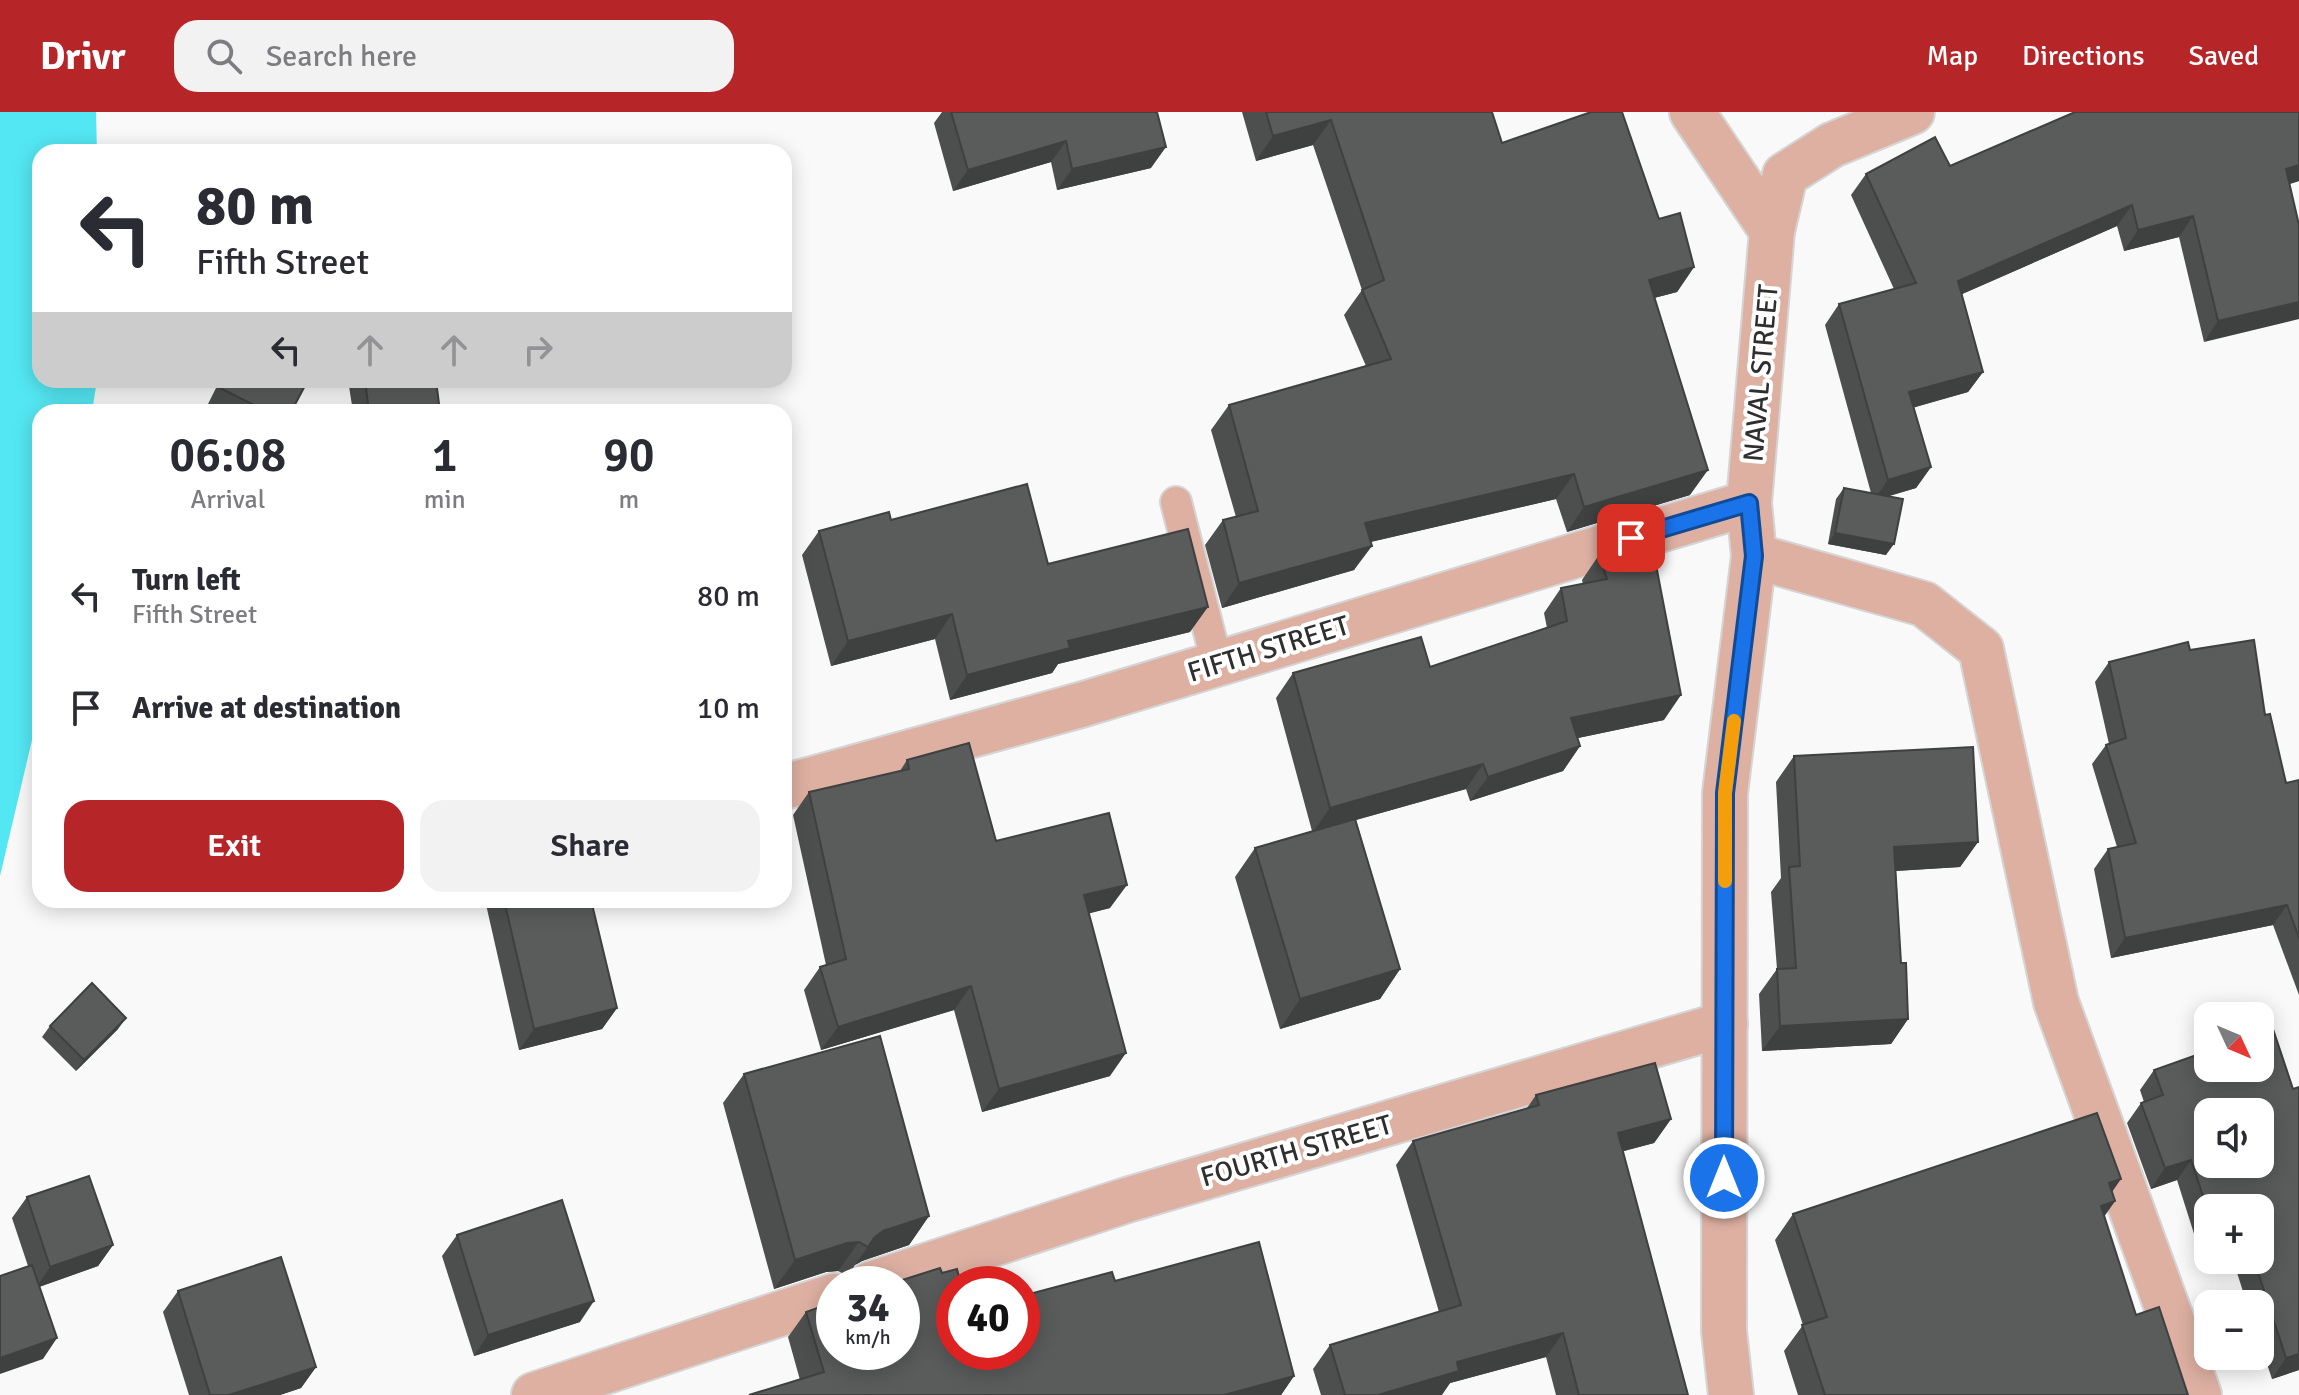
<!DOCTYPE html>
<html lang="en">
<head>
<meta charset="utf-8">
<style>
	:root { --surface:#fff; --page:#f2f2f3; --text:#2b2b33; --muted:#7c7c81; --accent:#b62629 }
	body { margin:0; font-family:Signika,sans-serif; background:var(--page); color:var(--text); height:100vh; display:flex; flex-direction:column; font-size:30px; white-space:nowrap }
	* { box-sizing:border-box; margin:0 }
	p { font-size:26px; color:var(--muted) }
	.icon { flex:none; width:44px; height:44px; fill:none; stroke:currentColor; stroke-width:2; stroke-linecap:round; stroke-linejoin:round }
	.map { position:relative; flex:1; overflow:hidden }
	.sheet { position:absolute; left:32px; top:292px; width:760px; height:504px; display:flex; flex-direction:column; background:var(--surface); border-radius:24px; box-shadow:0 4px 20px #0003 }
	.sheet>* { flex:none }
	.top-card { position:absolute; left:32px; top:32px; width:760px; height:244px; border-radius:24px; box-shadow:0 4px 20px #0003; background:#fff; color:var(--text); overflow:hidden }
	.needle { width:52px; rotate:134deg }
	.buttons { position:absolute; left:2194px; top:890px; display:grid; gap:16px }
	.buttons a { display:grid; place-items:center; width:80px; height:80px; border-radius:16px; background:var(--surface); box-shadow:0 4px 20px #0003; font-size:40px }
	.speed { position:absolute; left:816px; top:1154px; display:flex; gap:16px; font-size:40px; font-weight:700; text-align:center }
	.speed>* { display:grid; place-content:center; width:104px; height:104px; border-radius:50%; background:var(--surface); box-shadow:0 4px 20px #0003; line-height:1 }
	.speed small { font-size:20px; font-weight:400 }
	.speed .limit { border:12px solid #d22; background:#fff; color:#111 }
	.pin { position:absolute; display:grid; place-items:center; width:68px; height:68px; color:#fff; margin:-34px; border-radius:16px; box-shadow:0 4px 12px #0006 }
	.me { position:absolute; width:88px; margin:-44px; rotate:0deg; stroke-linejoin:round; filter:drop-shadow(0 0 6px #0008) }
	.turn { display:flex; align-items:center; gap:28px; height:168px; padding:0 32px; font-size:36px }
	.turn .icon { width:104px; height:104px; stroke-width:2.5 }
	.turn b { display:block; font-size:56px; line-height:68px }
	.lanes { display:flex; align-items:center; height:76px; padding:0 32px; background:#0003; justify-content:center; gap:40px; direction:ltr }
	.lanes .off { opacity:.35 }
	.eta { display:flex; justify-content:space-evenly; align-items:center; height:136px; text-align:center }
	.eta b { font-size:48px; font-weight:600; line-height:56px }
	.action { display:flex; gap:16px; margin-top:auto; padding:16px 32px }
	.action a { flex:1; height:92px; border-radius:24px; background:var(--accent); color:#fff; font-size:32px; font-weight:600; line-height:92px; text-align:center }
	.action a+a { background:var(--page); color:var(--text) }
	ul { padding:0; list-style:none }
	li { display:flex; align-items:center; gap:24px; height:112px; padding:0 32px }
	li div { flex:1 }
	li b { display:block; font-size:30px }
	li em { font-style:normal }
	header { display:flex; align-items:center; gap:48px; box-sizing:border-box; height:112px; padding:0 40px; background:var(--accent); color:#fff }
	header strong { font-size:38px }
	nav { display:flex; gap:44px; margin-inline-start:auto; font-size:28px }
	.search { width:560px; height:72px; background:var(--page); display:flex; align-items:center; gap:20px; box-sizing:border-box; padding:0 28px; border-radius:24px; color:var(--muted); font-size:30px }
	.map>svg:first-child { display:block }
	.water { fill:#53e7f3 }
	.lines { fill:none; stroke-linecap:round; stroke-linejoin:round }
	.service-casing { stroke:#d5d5d5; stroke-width:34 }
	.minor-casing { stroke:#d5d5d5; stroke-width:48 }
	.tertiary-casing { stroke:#d5d5d5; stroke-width:48 }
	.service { stroke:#ddb0a2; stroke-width:30 }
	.minor { stroke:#ddb0a2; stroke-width:44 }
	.tertiary { stroke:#ddb0a2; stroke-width:44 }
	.wall { fill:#4d4e4e }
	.shaded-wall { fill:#3f4040 }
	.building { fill:#5a5b5b; stroke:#3f4040; stroke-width:2; fill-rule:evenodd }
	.route-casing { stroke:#114b97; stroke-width:20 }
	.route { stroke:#1a73e8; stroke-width:14 }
	.slow { stroke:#f59e0b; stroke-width:14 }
	.labels { text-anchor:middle; stroke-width:8; stroke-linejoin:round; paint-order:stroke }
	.street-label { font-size:28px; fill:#2f2f2f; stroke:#fff }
</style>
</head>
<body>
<header>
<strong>Drivr</strong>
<div class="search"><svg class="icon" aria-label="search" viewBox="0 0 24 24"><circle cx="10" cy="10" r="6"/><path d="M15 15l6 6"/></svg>Search here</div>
<nav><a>Map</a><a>Directions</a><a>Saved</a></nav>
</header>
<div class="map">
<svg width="2299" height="1283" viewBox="0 0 2299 1283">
	<rect width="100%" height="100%" fill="#f9f9fa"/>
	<polygon class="water" points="0,0 96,0 97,40 40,40 40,268 97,268 92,300 40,300 40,594 0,764"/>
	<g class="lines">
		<g class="service-casing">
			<polyline id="service" points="1176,390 1217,551"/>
		</g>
		<g class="minor-casing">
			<g id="minor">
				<polyline points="1692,0 1772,119"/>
				<polyline points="1754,444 1924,492 1981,537 2056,890 2199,1283"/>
				<polyline points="784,675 1084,592 1749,391"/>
				<polyline points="871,1172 1127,1088 1725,912"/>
				<polyline points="534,1283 834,1184"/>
			</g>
		</g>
		<g class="tertiary-casing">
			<polyline id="tertiary" points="1731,1283 1724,1219 1725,681 1754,444 1749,391 1772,119 1785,63 1832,33 1912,0"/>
		</g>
		<use href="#service" class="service"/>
		<use href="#minor" class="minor"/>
		<use href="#tertiary" class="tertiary"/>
	</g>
	<g class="wall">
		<polygon points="942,0 1157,0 1151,56 1057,78 1051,50 953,79 934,11"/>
		<polygon points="1242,0 1492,0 1502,31 1659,107 1694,155 1677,180 1654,186 1690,383 1567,420 1556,387 1371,430 1354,458 1222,496 1205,433 1223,408 1236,405 1211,318 1229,293 1366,254 1344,203 1362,178 1313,33 1256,49"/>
		<polygon points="1950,54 2299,69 2289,72 2299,113 2204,230 2179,125 2124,139 2117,114 1962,182 1983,260 1968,280 1914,295 1931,355 1916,376 1888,384 1886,443 1828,432 1836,387 1844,376 1871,381 1825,213 1839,192 1894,177 1851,83 1866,62"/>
		<polygon points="220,268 308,268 291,300 215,300 206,296"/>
		<polygon points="348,268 436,268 440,300 353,300"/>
		<polygon points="891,408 1048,452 1190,520 1058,552 1052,561 950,588 935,527 831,554 802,443 819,419"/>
		<polygon points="1599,443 1664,608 1578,626 1580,634 1563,659 1470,689 1466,677 1356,708 1400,857 1380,887 1280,917 1235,765 1255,736 1312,719 1276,586 1293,561 1430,555 1547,516 1544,501 1561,476 1583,472 1582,468"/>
		<polygon points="2190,538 2265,603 2286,671 2299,668 2299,883 2273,813 2111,846 2094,757 2108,737 2117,735 2092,652 2106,633 2109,632 2095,570 2109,550"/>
		<polygon points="1794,644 1978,730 1960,755 1896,759 1901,851 1908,907 1891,932 1762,939 1759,882 1777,857 1771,780 1781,766 1776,670"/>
		<polygon points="907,648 996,729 1110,796 1089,801 1110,964 982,1000 954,898 821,938 804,878 820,855 826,853 793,703 809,680 900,659"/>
		<polygon points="485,788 591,788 617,896 602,917 519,938"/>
		<polygon points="50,914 118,917 76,959 42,925"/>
		<polygon points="2154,958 2293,977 2299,975 2299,1258 2272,1267 2260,1231 2260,1192 2247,1192 2233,1148 2260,1148 2260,1096 2208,1096 2208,1145 2202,1147 2177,1068 2151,1077 2127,1011 2141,991 2144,990 2140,978"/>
		<polygon points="744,962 929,1104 909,1133 862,1149 855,1153 848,1164 838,1159 826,1160 774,1177 723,991"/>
		<polygon points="1536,983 1671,1007 1654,1031 1623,1039 1688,1283 1556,1283 1546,1245 1450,1271 1441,1283 1321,1283 1313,1257 1330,1233 1439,1200 1396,1053 1413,1029 1527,996"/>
		<polygon points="2112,1081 2115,1089 2104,1104 2136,1203 2188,1283 1798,1283 1784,1239 1803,1213 1775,1128 1793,1102"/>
		<polygon points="27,1085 113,1133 98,1154 39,1175 43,1247 28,1154 12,1106"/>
		<polygon points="457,1123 580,1210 474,1244 442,1144"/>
		<polygon points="1259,1130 1294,1264 1281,1283 749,1283 800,1268 788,1225 806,1200 834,1190 834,1240 902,1240 902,1172 871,1172 875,1166 885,1171 896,1170 940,1156 942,1161 957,1157 961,1172 954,1172 954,1240 1022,1240 1022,1184 1112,1160 1115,1169"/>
		<polygon points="178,1179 316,1255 301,1276 280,1283 189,1283 163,1200"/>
	</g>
	<g class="shaded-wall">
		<polygon points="1331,8 1313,33 1256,49 1273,24"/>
		<polygon points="1066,29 1051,50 953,79 968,58"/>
		<polygon points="1166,35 1151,56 1057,78 1072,57"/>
		<polygon points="2299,53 2299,69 2271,78 2286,57"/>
		<polygon points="2132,93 2117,114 1944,190 1958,169"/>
		<polygon points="2193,104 2179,125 2124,139 2138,118"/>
		<polygon points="1694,155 1677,180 1631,192 1649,168"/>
		<polygon points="2299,190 2299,207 2204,230 2218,209"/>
		<polygon points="1983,260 1968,280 1895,301 1909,280"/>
		<polygon points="1931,355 1916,376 1873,389 1888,368"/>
		<polygon points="1708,358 1690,383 1567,420 1584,395"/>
		<polygon points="1574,362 1556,387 1348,435 1365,411"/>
		<polygon points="1835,421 1894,432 1886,443 1828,432"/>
		<polygon points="1372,434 1354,458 1222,496 1239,471"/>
		<polygon points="1208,495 1190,520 1058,552 1052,561 950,588 967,563 1068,529"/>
		<polygon points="952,502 935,527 831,554 848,529"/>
		<polygon points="1681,583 1664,608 1554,631 1571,606"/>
		<polygon points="1580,634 1563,659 1470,689 1488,665"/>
		<polygon points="1483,652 1466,677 1313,720 1330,696"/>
		<polygon points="1978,730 1960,755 1877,760 1894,735"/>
		<polygon points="1127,773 1110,796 1068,807 1084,783"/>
		<polygon points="2287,793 2273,813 2111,846 2125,826"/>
		<polygon points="1400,857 1380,887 1280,917 1300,887"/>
		<polygon points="971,874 954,898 821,938 838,915"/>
		<polygon points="617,896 602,917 519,938 534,917"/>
		<polygon points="126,906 118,917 76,959 84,948"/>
		<polygon points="1908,907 1891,932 1762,939 1780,914"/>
		<polygon points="1126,941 1110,964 982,1000 999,977"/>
		<polygon points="1671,1007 1654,1031 1602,1045 1618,1021"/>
		<polygon points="2191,1048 2177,1068 2151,1077 2165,1056"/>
		<polygon points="2121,1067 2103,1093 2109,1071"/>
		<polygon points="2115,1089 2097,1115 2101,1094"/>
		<polygon points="929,1104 909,1133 862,1149 855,1153 874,1126 883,1119"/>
		<polygon points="859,1130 838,1159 826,1160 774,1177 795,1148 847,1131"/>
		<polygon points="113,1133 98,1154 36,1176 50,1155"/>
		<polygon points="594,1189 580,1210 474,1244 488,1223"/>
		<polygon points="1563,1221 1546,1245 1450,1271 1442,1283 1378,1283 1457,1250"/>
		<polygon points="57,1226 43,1247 0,1262 0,1246"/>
		<polygon points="2299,1242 2299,1258 2272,1267 2286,1246"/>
		<polygon points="316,1255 301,1276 280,1283 229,1283"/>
		<polygon points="1294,1264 1281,1283 1224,1283"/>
	</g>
	<g class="building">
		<polygon points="951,0 1157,0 1166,35 1072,57 1066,29 968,58"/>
		<polygon points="1266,0 1492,0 1502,31 1591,0 1622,0 1659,107 1680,101 1694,155 1649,168 1708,358 1584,395 1574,362 1365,411 1372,434 1239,471 1223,408 1258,399 1229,293 1391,247 1362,178 1384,168 1331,8 1273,24"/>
		<polygon points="2075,0 2299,0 2299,53 2286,57 2299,113 2299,190 2218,209 2193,104 2138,118 2132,93 1958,169 1983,260 1909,280 1931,355 1888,368 1839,192 1916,171 1866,62 1935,25 1950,54"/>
		<polygon points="224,268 308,268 291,300 268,300 220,276"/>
		<polygon points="365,268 436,268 440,300 369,300"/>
		<polygon points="1027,372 1048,452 1188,417 1208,495 1068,529 1070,536 967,563 952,502 848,529 819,419 889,400 891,408"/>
		<polygon points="1844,376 1903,387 1894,432 1835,421"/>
		<polygon points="1651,427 1681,583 1571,606 1580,634 1488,665 1483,652 1330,696 1293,561 1421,525 1430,555 1567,509 1561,476 1607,467 1599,443"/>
		<polygon points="2254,528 2265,603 2270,602 2286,671 2299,668 2299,826 2287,793 2125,826 2108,737 2136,731 2106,633 2126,626 2109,550 2188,530 2190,538"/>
		<polygon points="969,631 996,729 1109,701 1127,773 1084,783 1126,941 999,977 971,874 838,915 820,855 846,847 809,680 909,657 907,648"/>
		<polygon points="1973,635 1978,730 1894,735 1901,851 1906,851 1908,907 1780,914 1777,857 1796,856 1789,755 1800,754 1794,644"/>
		<polygon points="1355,707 1400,857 1300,887 1255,736"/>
		<polygon points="504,788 591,788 617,896 534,917"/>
		<polygon points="92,871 126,906 84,948 50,914"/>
		<path d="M2273 917 2293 977 2299 975V1242L2286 1246 2254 1148H2260V1096H2208V1099L2191 1048 2165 1056 2141 991 2163 983 2154 958 2208 939V956H2260V922ZM2208 1000H2260V1052H2208Z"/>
		<polygon points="880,924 929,1104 883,1119 874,1126 868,1135 859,1130 847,1131 795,1148 744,962"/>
		<polygon points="1655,951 1671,1007 1618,1021 1688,1283 1579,1283 1563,1221 1457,1250 1459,1259 1378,1283 1345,1283 1330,1233 1461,1193 1413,1029 1539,993 1536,983"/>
		<polygon points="2097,1001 2121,1067 2109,1071 2115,1089 2101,1094 2136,1203 2159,1195 2188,1283 1825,1283 1802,1213 1827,1205 1793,1102"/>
		<polygon points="89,1064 113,1133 50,1155 27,1085"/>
		<polygon points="562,1088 594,1189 488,1223 457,1123"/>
		<polygon points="1259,1130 1294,1264 1224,1283 749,1283 824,1260 806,1200 834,1190 834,1240 902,1240 902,1172 872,1172 875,1166 885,1171 896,1170 940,1156 942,1161 957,1157 961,1172 954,1172 954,1240 1022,1240 1022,1184 1112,1160 1115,1169"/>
		<polygon points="281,1145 316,1255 229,1283 210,1283 178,1179"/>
		<polygon points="32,1153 57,1226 0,1246 0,1164"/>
	</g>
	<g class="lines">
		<g class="route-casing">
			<polyline id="route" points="1631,426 1749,391 1754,444 1725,681 1724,1066"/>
		</g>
		<use href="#route" class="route"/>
		<polyline class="slow" points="1725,769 1725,681 1734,609"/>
	</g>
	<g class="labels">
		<g class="street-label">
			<text transform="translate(1760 261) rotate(-85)" y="10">NAVAL STREET</text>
			<text transform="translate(1268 536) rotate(-17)" y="10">FIFTH STREET</text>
			<text transform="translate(1296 1038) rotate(-16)" y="10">FOURTH STREET</text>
		</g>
	</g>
</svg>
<div class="buttons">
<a><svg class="needle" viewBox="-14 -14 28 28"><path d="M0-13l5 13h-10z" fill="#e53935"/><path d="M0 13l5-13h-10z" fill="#7c7c81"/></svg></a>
<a><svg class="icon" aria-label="sound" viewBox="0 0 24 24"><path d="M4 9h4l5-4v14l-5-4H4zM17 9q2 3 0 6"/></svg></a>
<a>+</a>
<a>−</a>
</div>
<div class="speed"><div>34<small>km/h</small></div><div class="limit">40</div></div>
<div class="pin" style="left:1631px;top:426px;background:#d93025"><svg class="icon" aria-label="arrive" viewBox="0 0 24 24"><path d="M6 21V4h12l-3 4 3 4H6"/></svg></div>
<svg class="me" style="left:1724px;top:1066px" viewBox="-20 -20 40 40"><circle r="17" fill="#1a73e8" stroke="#fff" stroke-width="3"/><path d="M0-11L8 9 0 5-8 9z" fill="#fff"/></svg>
<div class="top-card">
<div class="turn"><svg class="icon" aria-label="left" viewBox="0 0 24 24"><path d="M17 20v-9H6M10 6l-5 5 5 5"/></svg><div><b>80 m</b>Fifth Street</div></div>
<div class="lanes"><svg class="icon" aria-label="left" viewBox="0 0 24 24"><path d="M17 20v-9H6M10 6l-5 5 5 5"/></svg><svg class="icon off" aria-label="ahead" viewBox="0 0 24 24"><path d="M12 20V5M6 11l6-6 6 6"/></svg><svg class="icon off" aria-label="ahead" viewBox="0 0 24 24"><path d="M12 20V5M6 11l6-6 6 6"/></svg><svg class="icon off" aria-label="right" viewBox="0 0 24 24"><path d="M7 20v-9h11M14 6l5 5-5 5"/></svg></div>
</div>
<section class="sheet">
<div class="eta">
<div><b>06:08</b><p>Arrival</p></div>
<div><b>1</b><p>min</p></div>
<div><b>90</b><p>m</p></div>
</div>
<ul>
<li><svg class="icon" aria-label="left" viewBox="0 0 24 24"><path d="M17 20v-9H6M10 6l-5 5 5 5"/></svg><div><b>Turn left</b><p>Fifth Street</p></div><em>80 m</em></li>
<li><svg class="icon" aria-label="arrive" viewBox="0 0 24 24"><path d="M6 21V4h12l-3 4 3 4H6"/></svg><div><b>Arrive at destination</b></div><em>10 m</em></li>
</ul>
<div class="action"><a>Exit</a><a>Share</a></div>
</section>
</div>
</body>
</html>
